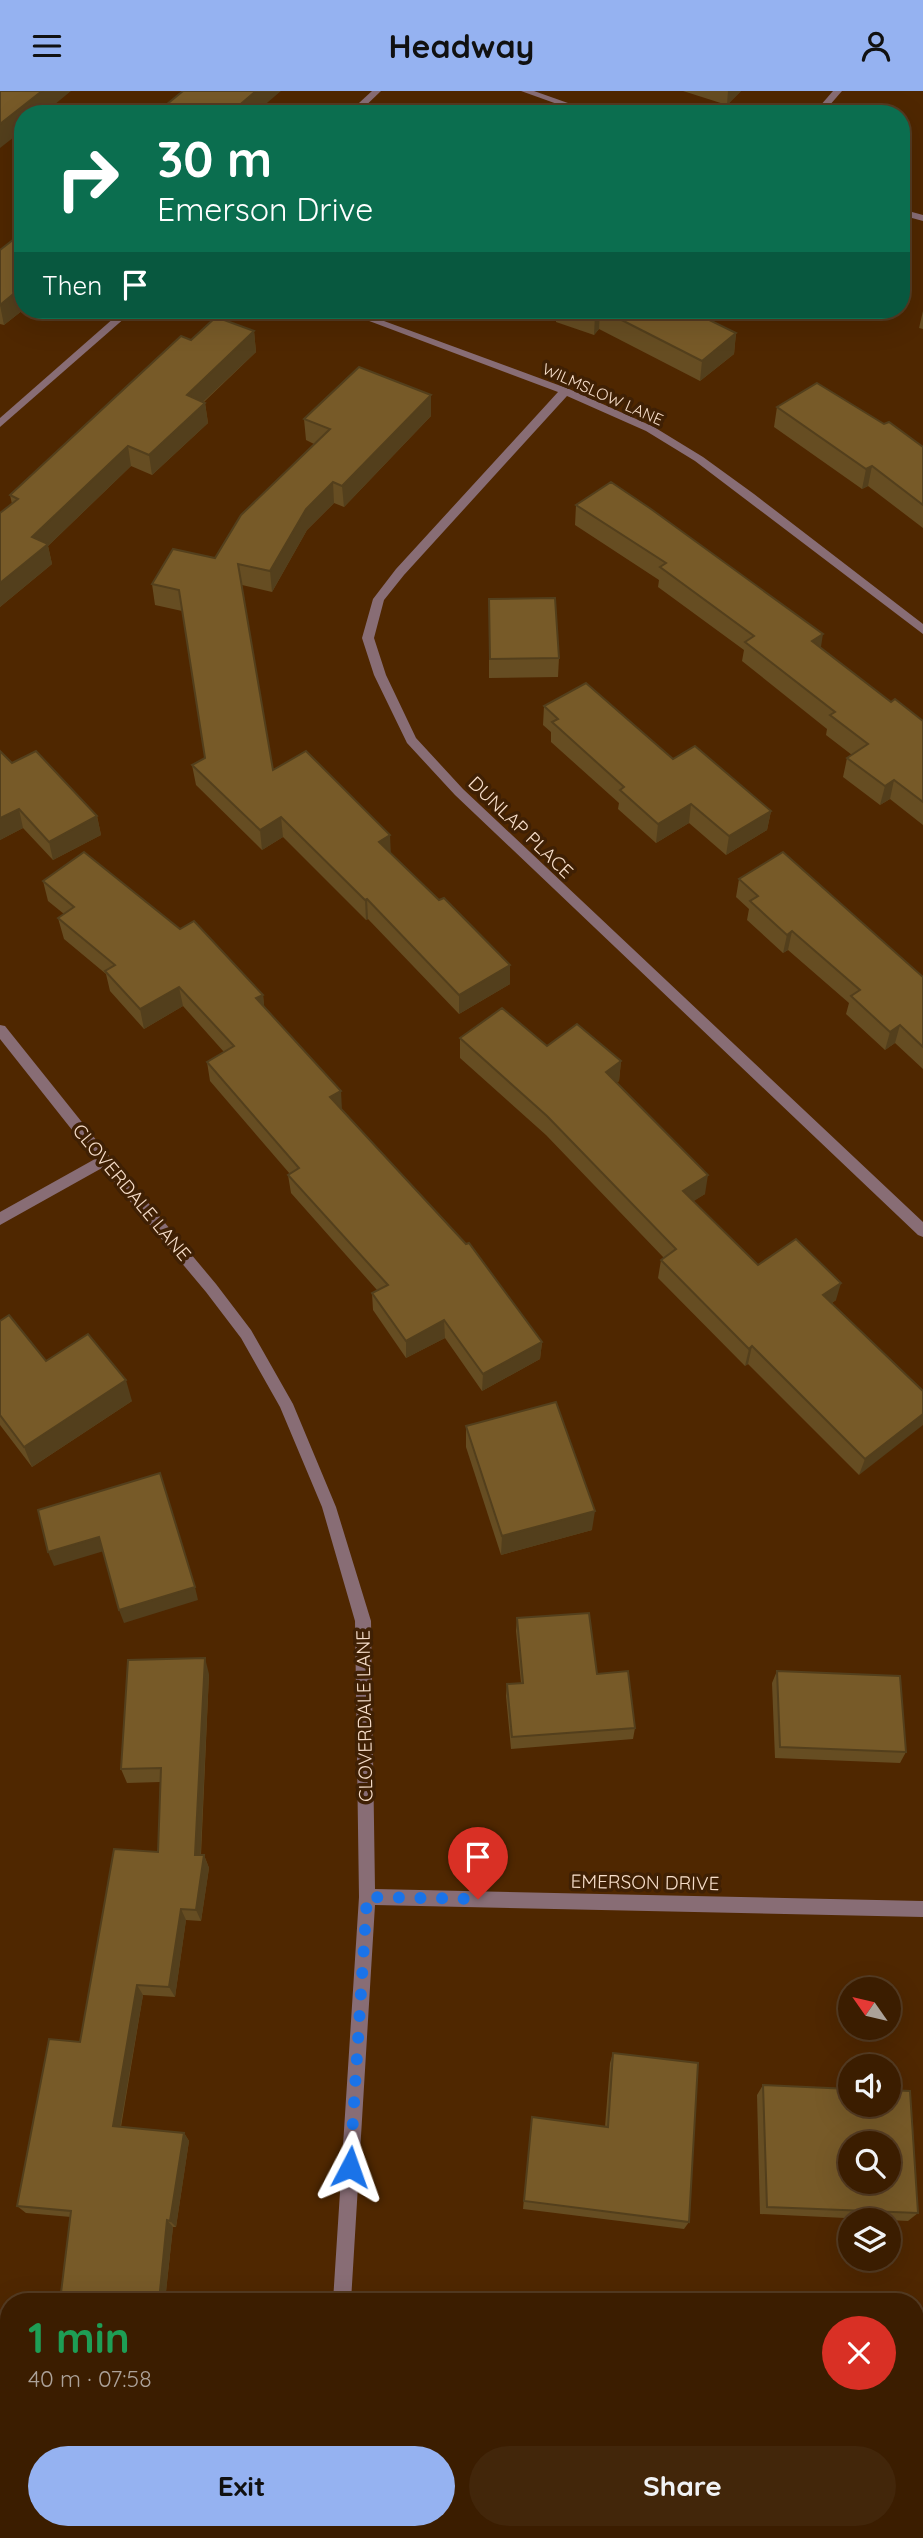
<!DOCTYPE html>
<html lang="en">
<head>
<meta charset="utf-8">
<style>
	:root { --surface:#3b1d00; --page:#42260a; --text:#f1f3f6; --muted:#aca299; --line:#543b22; --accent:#95b2f1 }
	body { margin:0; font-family:Quicksand,sans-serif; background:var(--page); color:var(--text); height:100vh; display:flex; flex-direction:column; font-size:26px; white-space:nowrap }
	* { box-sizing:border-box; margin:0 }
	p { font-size:23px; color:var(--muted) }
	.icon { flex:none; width:38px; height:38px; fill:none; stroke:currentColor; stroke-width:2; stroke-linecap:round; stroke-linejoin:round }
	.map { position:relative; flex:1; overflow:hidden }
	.details { position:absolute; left:0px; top:2202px; width:924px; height:247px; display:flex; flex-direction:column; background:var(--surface); border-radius:28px 28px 0 0; box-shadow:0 7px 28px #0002,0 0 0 2px var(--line) }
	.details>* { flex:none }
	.hud { position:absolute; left:14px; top:14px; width:896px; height:214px; border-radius:28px; box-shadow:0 7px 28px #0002,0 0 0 2px var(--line); background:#0b6e4f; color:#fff; overflow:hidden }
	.needle { width:46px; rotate:304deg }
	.controls { position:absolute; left:838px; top:1886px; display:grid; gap:14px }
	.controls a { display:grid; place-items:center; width:63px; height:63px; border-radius:50%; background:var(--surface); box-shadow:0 7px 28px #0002,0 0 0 2px var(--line); font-size:35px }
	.pin { position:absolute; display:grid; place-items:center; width:60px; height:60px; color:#fff; margin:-72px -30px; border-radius:50% 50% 50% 0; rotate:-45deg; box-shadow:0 0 7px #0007 }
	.pin .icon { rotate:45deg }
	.me { position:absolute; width:77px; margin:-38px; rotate:4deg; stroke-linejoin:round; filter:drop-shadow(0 0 5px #0008) }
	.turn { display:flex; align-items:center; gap:24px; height:147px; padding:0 28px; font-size:32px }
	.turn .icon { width:91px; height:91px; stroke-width:2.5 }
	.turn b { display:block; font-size:49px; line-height:60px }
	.then { display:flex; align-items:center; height:66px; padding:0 28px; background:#0003; gap:14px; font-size:26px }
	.round { display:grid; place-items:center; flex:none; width:74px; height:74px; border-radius:37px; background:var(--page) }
	.headline { display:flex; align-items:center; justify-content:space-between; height:119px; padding:0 28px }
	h1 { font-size:42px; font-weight:700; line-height:52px; color:#1e9e55 }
	.button { display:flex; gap:14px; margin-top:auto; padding:14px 28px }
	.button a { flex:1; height:80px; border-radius:42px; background:var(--accent); color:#111; font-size:28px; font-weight:700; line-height:80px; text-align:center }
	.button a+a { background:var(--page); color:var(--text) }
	header { display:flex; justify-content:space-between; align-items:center; height:91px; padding:0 28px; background:var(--accent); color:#111; font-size:32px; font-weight:700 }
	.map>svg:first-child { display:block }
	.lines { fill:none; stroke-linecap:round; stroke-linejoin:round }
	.minor { fill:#886d75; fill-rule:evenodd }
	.wall { fill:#664d22 }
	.shaded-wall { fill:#533f1c }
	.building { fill:#775a28; stroke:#533f1c; stroke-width:2; fill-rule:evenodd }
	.route { stroke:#1a73e8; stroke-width:12; stroke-dasharray:0 21.6 }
	.labels { text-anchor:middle; stroke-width:7; stroke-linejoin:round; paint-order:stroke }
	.far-street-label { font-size:16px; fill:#f7deca; stroke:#3f2004 }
	.street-label { font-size:19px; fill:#f7deca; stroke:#3f2004 }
</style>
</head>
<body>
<header><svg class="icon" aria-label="menu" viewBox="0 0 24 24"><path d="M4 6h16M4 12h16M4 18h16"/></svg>Headway<svg class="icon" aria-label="person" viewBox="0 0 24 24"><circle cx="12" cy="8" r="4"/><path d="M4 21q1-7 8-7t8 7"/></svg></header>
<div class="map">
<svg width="923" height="2447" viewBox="0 0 923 2447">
	<rect width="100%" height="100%" fill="#4f2700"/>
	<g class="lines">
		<g class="minor">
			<polygon points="372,0 381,0 357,23 347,23"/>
			<polygon points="521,0 534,0 599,23 585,23"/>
			<polygon points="833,0 842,0 822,23 813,23"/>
			<polygon points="901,118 923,124 923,130 901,124"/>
			<polygon points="123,219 134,219 0,336 0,327"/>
			<polygon points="340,219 354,219 569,298 654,336 703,366 754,403 923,533 923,543 695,370 646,340 567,305 404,484 384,509 374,547 386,584 416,647 463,698 923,1131 923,1146 918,1144 455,704 407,652 374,584 362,547 373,508 396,478 558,301"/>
			<polygon points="0,934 5,935 109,1065 216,1193 251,1239 293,1313 336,1416 371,1530 375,1798 923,1810 923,1826 375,1814 351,2210 333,2210 359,1806 355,1530 322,1416 280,1316 241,1247 206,1201 102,1077 0,1134 0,1121 95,1068 0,948"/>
			<polygon points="318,2440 337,2440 338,2447 318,2447"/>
		</g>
	</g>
	<g class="wall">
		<polygon points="683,0 741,0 727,14"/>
		<polygon points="23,133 23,219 4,234 0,233 0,159 18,144 17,137"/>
		<polygon points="556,219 689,219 736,242 734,263 700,290 599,238 594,244 556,231"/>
		<polygon points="923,220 923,238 919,237"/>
		<polygon points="254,240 256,261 204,311 205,312 208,332 152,384 131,375 48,455 52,473 0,516 0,422 12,413 10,404 191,249"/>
		<polygon points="777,316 923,356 923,437 868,395 862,398 774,336"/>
		<polygon points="431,325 344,416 334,412 307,439 272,501 242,494 273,679 391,762 510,893 459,923 368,828 366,829 283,746 262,759 196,694 192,674 205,667 182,520 155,514 152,493 215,467 314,353 306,349 304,328"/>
		<polygon points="576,414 821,557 891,611 923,630 923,734 890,708 880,714 843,686 847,667 852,664 826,644 827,638 742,570 744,559 658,496 659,489 575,434"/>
		<polygon points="489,508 559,567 558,586 489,587"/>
		<polygon points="544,615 673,668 771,720 767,739 726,764 689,732 656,752 618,718 619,712 551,651 551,641 543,634"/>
		<polygon points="12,672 97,725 101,744 53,769 23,737 0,749"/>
		<polygon points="739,788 923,886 923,978 895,952 885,959 846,923 849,912 788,859 783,862 747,829 749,818 736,806"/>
		<polygon points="43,790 180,838 263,904 264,916 342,1019 542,1251 540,1268 482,1300 445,1247 406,1267 373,1219 372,1202 377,1199 291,1102 288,1084 290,1083 210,990 207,971 224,961 183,915 144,938 110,900 106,883 64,848 58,827 64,823 48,810"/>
		<polygon points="460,947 547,955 621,970 619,990 616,992 705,1103 693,1110 758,1174 836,1209 832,1212 923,1300 859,1384 748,1273 745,1275 658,1187 661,1169 664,1167 546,1044 460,967"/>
		<polygon points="0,1230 46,1270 132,1310 32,1376 0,1334"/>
		<polygon points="466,1335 592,1439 501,1464 466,1356"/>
		<polygon points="517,1527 597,1583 635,1637 633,1648 511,1658 506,1605 507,1593 521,1592 516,1540"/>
		<polygon points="777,1580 906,1661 900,1672 775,1667 772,1592"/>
		<polygon points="209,1583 201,1764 204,1764 209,1777 201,1830 186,1829 175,1906 143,1904 121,2036 184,2042 189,2050 176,2136 173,2136 165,2210 60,2210 71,2126 26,2122 17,2115 80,1951 158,1761 160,1691 127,1692 121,1678"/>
		<polygon points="613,1962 689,2131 684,2138 523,2118 532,2026 605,2036 610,1972"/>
		<polygon points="763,1994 918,2122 908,2130 760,2123 757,2004"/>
		<polygon points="0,2429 9,2430 9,2440 65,2440 87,2443 0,2447"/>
		<polygon points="818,2440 915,2440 923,2447 816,2447"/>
	</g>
	<g class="shaded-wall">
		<polygon points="42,0 71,0 43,23 23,23 23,39 0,57 0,33"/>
		<polygon points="256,0 281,0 254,23 229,23"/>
		<polygon points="728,0 741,0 727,14"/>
		<polygon points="23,195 23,219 4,234 0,214"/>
		<polygon points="600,219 599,238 594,244 595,224"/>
		<polygon points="254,240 256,261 189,324 187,304"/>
		<polygon points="736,242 734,263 700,290 702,270"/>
		<polygon points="431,304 431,325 344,416 342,395"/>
		<polygon points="205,312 208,332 152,384 149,364"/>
		<polygon points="128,355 131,375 48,455 52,473 0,516 0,492 32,446"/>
		<polygon points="872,375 868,395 862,398 866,378"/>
		<polygon points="333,391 334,412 307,439 272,501 270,480 306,418"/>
		<polygon points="823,543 820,562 812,550"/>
		<polygon points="894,689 890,708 880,714 885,695"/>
		<polygon points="691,713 689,732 656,752 658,733"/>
		<polygon points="19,718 23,737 0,749 0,727"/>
		<polygon points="771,720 767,739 726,764 729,745"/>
		<polygon points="97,725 101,744 53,769 49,751"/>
		<polygon points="281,726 283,746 262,759 260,739"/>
		<polygon points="390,744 391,765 379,751"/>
		<polygon points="367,808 368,828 366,829 365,809"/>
		<polygon points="792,840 788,859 783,862 787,844"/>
		<polygon points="510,874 510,893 459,923 459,904"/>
		<polygon points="179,896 183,915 144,938 140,918"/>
		<polygon points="263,904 265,923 256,907"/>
		<polygon points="900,934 895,952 885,959 890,941"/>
		<polygon points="621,970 619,990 604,1001 606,981"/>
		<polygon points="341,1000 342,1019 330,1006"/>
		<polygon points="708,1084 705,1103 680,1119 683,1100"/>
		<polygon points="841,1192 836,1209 818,1222 823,1204"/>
		<polygon points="444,1229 445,1247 406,1267 406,1250"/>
		<polygon points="542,1251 540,1268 482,1300 483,1283"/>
		<polygon points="752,1255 748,1273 745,1275 749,1258"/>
		<polygon points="126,1289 132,1310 32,1376 24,1356"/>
		<polygon points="923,1323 923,1334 859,1384 865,1368"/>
		<polygon points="595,1420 592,1439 501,1464 502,1445"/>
		<polygon points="99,1446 104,1460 54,1475 48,1461"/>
		<polygon points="195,1496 198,1509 124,1532 119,1519"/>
		<polygon points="205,1567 209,1583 200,1776 195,1764"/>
		<polygon points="204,1764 209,1777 201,1830 196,1819"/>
		<polygon points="181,1818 186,1829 175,1906 169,1896"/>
		<polygon points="137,1894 143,1904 119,2043 113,2035"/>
		<polygon points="184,2042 189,2050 176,2136 170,2130"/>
		<polygon points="167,2129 173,2136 165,2210 159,2210"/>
		<polygon points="77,2443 87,2443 86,2447 77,2447"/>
	</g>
	<g class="building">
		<polygon points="0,0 42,0 0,33"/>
		<polygon points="183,0 256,0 229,23 155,23"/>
		<polygon points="457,13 485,23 446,23"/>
		<polygon points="23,133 23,139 17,137"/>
		<polygon points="23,141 23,195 0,214 0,159"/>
		<polygon points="581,219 600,219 595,224"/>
		<polygon points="602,219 689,219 736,242 702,270"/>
		<polygon points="216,226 254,240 187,304 205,312 149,364 128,355 32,446 48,453 0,492 0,422 18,408 10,404 181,245 191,249"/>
		<polygon points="359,276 431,304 342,395 333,391 306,418 270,480 238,473 273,679 306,660 390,744 379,751 439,809 444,807 510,874 459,904 367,808 365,809 281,726 260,739 192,674 205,667 179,499 152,493 173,458 215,467 241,424 330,338 304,328"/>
		<polygon points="817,292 884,333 889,331 923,356 923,414 872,375 866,378 777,316"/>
		<polygon points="611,391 651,418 823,543 812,550 891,611 895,608 923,630 923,711 894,689 885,695 847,667 868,653 830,624 835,621 745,551 754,545 660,476 666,472 576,414"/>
		<polygon points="555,507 559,567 490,568 489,508"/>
		<polygon points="586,592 673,668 695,655 771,720 729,745 691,713 658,733 620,699 624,696 552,631 558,628 544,615"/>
		<polygon points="0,660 12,672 36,660 97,725 49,751 19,718 0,727"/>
		<polygon points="84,761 180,838 194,830 263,904 256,907 341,1000 330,1006 466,1153 469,1152 542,1251 483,1283 444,1229 406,1250 372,1202 388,1194 288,1084 299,1077 207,971 234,955 179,896 140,918 105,880 115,874 58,827 74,816 43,790"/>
		<polygon points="783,761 923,886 923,956 900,934 890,941 851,905 860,899 792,840 787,844 750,810 758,805 739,788"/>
		<polygon points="502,917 547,955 577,933 621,970 606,981 708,1084 683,1100 758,1174 796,1148 841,1192 823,1204 923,1300 923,1323 865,1368 752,1255 749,1258 661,1169 676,1158 547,1025 460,947"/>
		<polygon points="9,1224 46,1270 88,1243 126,1289 24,1356 0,1324 0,1230"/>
		<polygon points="556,1311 595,1420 502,1445 466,1335"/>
		<polygon points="160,1382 195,1496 119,1519 99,1446 48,1461 38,1419"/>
		<polygon points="589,1522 597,1583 628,1580 635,1637 512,1646 507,1593 523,1592 517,1527"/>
		<polygon points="205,1567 195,1764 204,1764 196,1819 181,1818 169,1896 137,1894 113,2035 184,2042 170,2130 167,2129 159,2210 60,2210 71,2120 17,2115 49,1948 80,1951 114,1758 158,1761 161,1677 121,1678 128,1569"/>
		<polygon points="777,1580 900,1585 906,1661 780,1656"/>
		<polygon points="613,1962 698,1972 689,2131 524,2110 532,2026 608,2036"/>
		<path d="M763 1994 850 1998V2014H889V1999L910 2000 918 2122 767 2116ZM850 2053H889V2091H850Z"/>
		<polygon points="0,2430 9,2431 9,2440 56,2440 77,2443 77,2447 0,2447"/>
		<polygon points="915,2436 923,2440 923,2447 825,2447 827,2440 915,2440"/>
		<polygon points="528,2440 735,2440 735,2447 527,2447"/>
	</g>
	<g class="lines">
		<polyline class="route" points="350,2076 367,1806 478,1808"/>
	</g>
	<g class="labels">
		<g class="far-street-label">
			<text transform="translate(603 303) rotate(24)" y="6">WILMSLOW LANE</text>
		</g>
		<g class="street-label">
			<text transform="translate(521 736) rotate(44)" y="7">DUNLAP PLACE</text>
			<text transform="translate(132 1101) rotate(50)" y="7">CLOVERDALE LANE</text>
			<text transform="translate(364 1625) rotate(-91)" y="7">CLOVERDALE LANE</text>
			<text transform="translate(645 1791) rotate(1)" y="7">EMERSON DRIVE</text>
		</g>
	</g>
</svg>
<div class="controls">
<a><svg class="needle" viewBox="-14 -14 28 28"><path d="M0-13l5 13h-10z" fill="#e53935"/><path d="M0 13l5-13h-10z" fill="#aca299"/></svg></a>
<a><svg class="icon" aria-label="sound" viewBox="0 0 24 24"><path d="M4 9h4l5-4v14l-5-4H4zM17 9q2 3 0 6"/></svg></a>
<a><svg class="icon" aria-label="search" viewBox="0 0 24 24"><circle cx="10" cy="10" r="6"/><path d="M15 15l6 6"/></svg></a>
<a><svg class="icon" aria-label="layers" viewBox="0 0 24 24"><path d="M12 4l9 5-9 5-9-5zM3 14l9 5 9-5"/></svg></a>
</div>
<div class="pin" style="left:478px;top:1808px;background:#d93025"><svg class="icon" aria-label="arrive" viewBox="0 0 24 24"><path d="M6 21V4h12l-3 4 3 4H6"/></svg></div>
<svg class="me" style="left:350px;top:2076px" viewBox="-20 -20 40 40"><path d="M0-17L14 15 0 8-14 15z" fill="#1a73e8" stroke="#fff" stroke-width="4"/></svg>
<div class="hud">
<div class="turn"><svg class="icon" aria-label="right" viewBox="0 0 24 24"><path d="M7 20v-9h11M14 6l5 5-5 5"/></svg><div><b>30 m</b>Emerson Drive</div></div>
<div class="then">Then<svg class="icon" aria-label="arrive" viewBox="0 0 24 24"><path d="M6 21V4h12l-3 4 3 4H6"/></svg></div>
</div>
<section class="details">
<div class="headline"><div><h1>1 min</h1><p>40 m · 07:58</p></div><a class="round" style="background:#d93025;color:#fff"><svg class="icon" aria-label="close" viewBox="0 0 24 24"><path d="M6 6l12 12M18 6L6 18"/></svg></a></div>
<div class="button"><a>Exit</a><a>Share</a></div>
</section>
</div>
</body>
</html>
